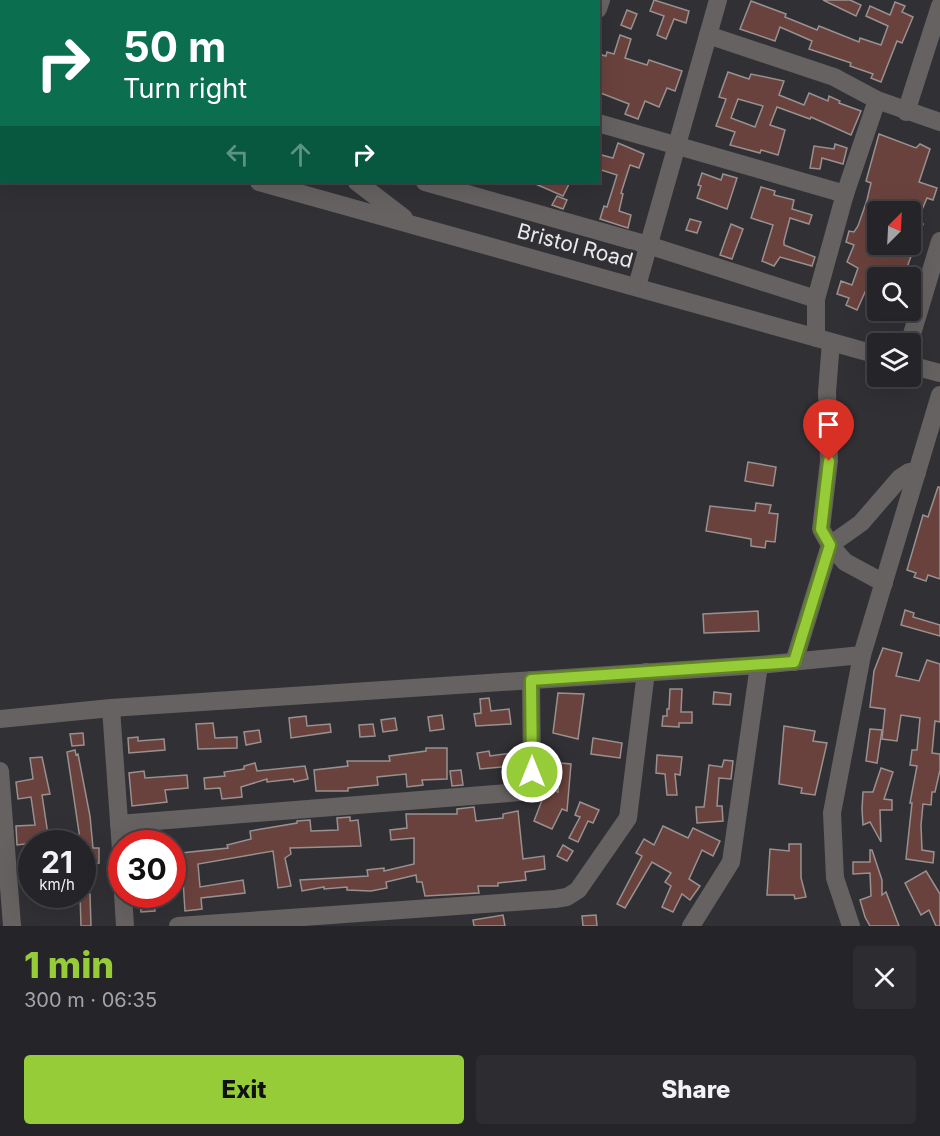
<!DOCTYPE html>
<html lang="en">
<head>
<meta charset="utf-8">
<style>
	:root { --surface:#252428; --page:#2d2c30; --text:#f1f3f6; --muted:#a3a4a8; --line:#424145; --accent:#97cc39 }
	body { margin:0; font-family:Inter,sans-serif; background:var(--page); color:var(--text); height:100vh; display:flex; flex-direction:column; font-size:22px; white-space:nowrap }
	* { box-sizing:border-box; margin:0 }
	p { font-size:20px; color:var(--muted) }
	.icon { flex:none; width:33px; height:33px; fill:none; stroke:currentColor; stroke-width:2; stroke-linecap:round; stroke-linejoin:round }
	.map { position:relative; height:926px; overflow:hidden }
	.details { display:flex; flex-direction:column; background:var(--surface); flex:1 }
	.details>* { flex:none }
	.banner { position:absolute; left:0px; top:0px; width:600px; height:183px; box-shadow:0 6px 24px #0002,0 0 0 2px var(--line); background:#0b6e4f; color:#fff; overflow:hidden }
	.needle { width:39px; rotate:24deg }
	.controls { position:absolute; left:867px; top:201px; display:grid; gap:12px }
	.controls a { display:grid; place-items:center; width:54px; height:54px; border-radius:6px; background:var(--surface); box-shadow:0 6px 24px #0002,0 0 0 2px var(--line); font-size:30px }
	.speed { position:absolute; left:18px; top:830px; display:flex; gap:12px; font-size:30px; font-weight:700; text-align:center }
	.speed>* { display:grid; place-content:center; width:78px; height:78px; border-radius:50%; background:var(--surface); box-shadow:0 6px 24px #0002,0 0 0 2px var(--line); line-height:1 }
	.speed small { font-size:15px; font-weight:400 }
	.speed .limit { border:9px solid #d22; background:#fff; color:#111 }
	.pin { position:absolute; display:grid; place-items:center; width:51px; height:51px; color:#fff; margin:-62px -26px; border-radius:50% 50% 50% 0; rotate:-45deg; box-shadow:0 0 6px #0007 }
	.pin .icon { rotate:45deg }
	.me { position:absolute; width:66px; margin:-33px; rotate:0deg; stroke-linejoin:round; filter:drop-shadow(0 0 4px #0008) }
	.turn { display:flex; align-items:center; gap:21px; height:126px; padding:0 24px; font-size:27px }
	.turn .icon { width:78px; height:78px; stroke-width:2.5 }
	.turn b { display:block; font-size:42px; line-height:51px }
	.lanes { display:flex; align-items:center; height:57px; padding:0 24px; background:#0003; justify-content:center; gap:30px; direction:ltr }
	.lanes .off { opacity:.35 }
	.round { display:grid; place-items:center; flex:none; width:63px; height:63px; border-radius:6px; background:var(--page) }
	.summary { display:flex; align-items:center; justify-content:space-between; height:102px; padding:0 24px }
	h1 { font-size:36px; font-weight:800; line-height:45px; color:var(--accent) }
	.action { display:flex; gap:12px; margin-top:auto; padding:12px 24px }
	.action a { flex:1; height:69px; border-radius:6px; background:var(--accent); color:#111; font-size:24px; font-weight:800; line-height:69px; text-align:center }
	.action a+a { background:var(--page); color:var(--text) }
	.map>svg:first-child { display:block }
	.building { fill:#6a423d; stroke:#989190; stroke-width:1.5; fill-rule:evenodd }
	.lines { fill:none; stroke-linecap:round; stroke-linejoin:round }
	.minor { stroke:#656261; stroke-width:18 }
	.route-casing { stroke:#628525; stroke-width:15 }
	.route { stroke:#97cc39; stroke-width:10 }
	.labels { text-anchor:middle; stroke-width:6; stroke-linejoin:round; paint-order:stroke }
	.street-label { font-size:21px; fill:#e9e9ec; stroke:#313035 }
</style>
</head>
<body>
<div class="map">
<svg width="940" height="926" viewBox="0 0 940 926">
	<rect width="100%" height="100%" fill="#313035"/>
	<g class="building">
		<polygon points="654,0 689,11 686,23 674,19 666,39 657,35 664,16 650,11"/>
		<polygon points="823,0 850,0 861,5 856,16"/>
		<polygon points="751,1 786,14 785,17 817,30 819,26 859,42 860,38 881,45 888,26 866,16 870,6 890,15 895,2 905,6 902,12 913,17 902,43 897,41 881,82 871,78 873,74 850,66 851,63 809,49 812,41 780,27 775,41 740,29"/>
		<polygon points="627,10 637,14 631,29 621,25"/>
		<polygon points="620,35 631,39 625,58 647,65 649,60 682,71 675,91 667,88 659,107 645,101 638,119 625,114 629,104 598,92 598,54 606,56 607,52 614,54"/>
		<path d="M728 72 749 79 751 74 784 81 779 95 804 105 809 93 828 101 829 96 840 101 839 103 861 111 851 135 811 117 810 119 777 107 770 125 785 130 778 155 761 150 760 153 730 145 735 132 716 126 726 99 719 97ZM738 99 763 106 755 127 731 118Z"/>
		<polygon points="879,134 916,148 920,144 930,149 919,182 937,188 933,200 927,198 921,212 878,212 878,244 910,244 910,220 923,224 903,278 892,278 878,272 878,294 866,290 857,310 846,305 849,298 837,294 841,281 852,285 858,268 847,262 854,245 846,242 849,231 854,232 858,226 867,200 871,183 866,181"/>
		<polygon points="618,143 644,154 639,168 630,165 621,193 623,194 619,211 631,215 628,228 600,219 604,206 607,207 617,175 598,169 598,154 613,158"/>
		<polygon points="835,144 847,148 843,164 822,158 820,169 810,168 814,146 834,149"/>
		<polygon points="702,173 721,180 723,174 737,178 727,209 697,198 701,186 698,185"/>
		<polygon points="531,182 570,182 563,196"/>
		<polygon points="761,187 775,191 774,195 794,200 792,209 812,215 809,224 790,218 784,241 784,245 815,257 812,266 780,257 774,266 762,261 773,225 751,218"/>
		<polygon points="557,196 567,200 563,209 552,205"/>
		<polygon points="690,219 701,222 697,233 686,230"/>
		<polygon points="731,224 743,229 732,259 720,255"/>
		<polygon points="748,462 776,467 773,486 745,481"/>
		<polygon points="938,487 940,487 940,579 928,575 926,581 914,577 916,573 907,570 923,515 928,517"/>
		<polygon points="756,503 771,505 769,513 778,514 775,542 766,541 765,548 751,546 751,539 706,531 710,506 755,511"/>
		<polygon points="905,610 914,613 913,617 940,625 940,636 901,625"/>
		<polygon points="758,611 759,631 704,633 703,614"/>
		<polygon points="883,648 902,653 896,676 919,681 927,660 940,664 940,722 935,721 932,753 940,754 940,770 935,792 932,792 931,805 923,804 921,825 922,850 934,852 933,863 906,859 912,803 910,803 917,766 910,765 912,750 917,750 920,718 901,715 897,741 882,739 885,709 870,707 874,671"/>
		<polygon points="670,689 682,689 681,712 692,712 692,723 679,723 679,727 662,726 663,716 667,716 667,709 669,709"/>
		<polygon points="714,692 731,694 730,705 713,704"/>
		<polygon points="558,693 584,694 578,739 553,733"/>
		<polygon points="489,698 491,711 509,709 511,724 476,726 474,714 481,713 480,699"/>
		<polygon points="442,715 444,729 430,731 428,717"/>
		<polygon points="306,716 307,726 330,724 331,732 291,738 289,718"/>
		<polygon points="395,718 397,730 383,732 381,720"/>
		<polygon points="213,723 215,738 237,737 237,748 198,749 196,724"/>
		<polygon points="373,724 375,736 360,737 359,725"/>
		<polygon points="784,726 815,731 813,741 827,743 815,795 801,793 802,788 779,784"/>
		<polygon points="870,729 882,730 877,763 866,761"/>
		<polygon points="259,730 261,742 246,745 244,732"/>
		<polygon points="83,733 84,745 72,746 70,734"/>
		<polygon points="138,737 138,741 164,739 165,750 129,753 128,738"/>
		<polygon points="593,738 622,743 620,758 591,754"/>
		<polygon points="426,748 447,748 447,779 422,780 423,785 407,787 406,774 377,777 378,785 348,788 348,791 316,791 314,770 348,766 347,761 390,761 389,756 426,751"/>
		<polygon points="75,750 76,755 78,754 90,816 93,848 99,848 99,863 82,864 82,839 80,839 67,752"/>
		<polygon points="489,751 490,756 511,753 513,766 480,769 477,753"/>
		<polygon points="657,755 682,757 680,775 675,774 677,795 667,795 665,774 656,773"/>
		<polygon points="42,757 50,794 42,795 49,841 17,845 16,826 35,825 31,797 18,799 16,782 33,779 30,758"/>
		<polygon points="724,760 733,761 731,779 719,778 717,806 722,806 723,821 697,823 696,807 704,807 709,765 722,767"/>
		<polygon points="255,763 257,771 305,766 308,779 294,782 293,779 267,782 267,779 241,787 242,797 222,799 220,788 205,789 204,778 225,776 224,772 244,769 244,766"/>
		<polygon points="560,763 571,764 567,811 562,809 552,829 534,821 547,787 558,792"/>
		<polygon points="881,768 893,772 884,799 892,800 892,810 880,810 881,842 870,822 863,825 862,809 863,792 873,792"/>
		<polygon points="461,770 463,785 452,786 450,771"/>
		<polygon points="144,771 145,778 187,775 188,788 165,790 167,802 132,806 129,773"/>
		<polygon points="580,802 599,810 593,823 588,821 578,842 569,838 580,817 575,815"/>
		<polygon points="474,807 476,821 503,818 503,814 518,811 523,859 544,856 545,869 525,872 526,880 498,883 498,886 478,886 479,893 425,896 422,882 417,882 416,875 386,882 387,888 371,891 347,890 347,887 324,889 324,887 302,891 300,880 368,876 367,870 384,868 384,871 414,864 414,838 391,840 390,830 407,828 406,814 457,814 457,809"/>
		<polygon points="350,817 350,821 358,820 361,846 290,848 291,854 285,858 291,886 278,888 273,851 198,864 200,887 243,880 245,893 201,898 202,909 185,911 183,880 185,880 181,853 228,848 227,845 251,839 250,831 297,823 297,821 310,820 311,831 338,830 337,818"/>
		<polygon points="663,826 688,838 693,828 720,841 713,856 702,850 689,879 700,886 690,900 682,894 673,912 662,907 671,886 665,882 671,873 652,862 625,908 617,904 642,856 636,853 644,839 654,845"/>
		<polygon points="789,844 801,844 801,878 806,897 795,899 794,895 767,895 770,849 789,851"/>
		<polygon points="563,845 573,851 567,861 557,856"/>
		<polygon points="870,850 872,850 882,880 882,895 886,892 899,926 870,926 865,917 860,900 871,896 870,873 853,874 853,862 870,862"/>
		<polygon points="926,871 940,894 940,926 936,926 929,910 921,915 905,883"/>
		<polygon points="80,894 90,894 91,926 81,926"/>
		<polygon points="139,894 153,894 155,911 141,912"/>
		<polygon points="503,915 505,926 474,926 473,920"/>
		<polygon points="596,915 597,926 583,926 582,916"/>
	</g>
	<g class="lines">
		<g class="minor">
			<polyline points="551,0 557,2"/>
			<polyline points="247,1 247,0"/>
			<polyline points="124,2 124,0"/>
			<polyline points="357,2 358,0"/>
			<polyline points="598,9 601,0"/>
			<polyline points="708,35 834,77 877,100 940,122"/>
			<polyline points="906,112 940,6"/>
			<polyline points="598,123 845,194"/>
			<polyline points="0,147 2,147"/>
			<polyline points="259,182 878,355"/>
			<polyline points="357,182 404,218"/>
			<polyline points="425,182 648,245 816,299"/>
			<polyline points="637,286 718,0"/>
			<polyline points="816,338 816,299 845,194 877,100"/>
			<polyline points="831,342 827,392 829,461 821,529 830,545 845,562 884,583"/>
			<polyline points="909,344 940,241"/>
			<polyline points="910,365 940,373"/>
			<polyline points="794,662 830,545 861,523 900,478 909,472 917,473"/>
			<polyline points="111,708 122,864"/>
			<polyline points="0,719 111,708 759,665 862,655"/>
			<polyline points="0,771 12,926"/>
			<polyline points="119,824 521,792 527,786 532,772 531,680"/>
			<polyline points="123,894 125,926"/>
			<polyline points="178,926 555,899 567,897 578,890 628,818 646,672"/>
			<polyline points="691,926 731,862 759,665"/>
			<polyline points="851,926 835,878 832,813 862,655 940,395"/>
		</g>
	</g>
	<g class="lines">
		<g class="route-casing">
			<polyline id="route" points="532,772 531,680 794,662 830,545 821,529 829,461"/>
		</g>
		<use href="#route" class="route"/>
	</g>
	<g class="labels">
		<g class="street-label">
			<text transform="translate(575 246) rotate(15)" y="7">Bristol Road</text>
		</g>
	</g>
</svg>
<div class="controls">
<a><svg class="needle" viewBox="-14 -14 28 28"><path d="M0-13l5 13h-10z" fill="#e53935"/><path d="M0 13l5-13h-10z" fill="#a3a4a8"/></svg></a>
<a><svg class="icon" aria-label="search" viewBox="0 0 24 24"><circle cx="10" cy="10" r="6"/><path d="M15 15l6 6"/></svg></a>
<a><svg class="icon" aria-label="layers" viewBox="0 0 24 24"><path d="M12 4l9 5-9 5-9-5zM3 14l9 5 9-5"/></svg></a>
</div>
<div class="speed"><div>21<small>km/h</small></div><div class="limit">30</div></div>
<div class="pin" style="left:829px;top:461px;background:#d93025"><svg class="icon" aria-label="arrive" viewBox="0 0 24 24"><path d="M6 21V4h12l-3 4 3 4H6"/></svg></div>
<svg class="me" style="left:532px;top:772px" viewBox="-20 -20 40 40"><circle r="17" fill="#97cc39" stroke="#fff" stroke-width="3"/><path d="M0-11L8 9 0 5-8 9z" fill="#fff"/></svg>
<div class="banner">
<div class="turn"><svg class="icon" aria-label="right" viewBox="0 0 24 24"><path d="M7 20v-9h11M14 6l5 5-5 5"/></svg><div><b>50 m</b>Turn right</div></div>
<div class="lanes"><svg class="icon off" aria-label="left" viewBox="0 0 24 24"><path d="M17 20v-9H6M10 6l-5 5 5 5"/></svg><svg class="icon off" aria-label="ahead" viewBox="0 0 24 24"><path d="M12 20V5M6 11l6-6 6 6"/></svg><svg class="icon" aria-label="right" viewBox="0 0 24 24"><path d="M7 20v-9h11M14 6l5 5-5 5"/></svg></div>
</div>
</div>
<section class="details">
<div class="summary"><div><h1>1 min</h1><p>300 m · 06:35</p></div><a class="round"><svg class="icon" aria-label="close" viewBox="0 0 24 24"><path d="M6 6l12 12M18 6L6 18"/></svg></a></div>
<div class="action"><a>Exit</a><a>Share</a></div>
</section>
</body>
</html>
